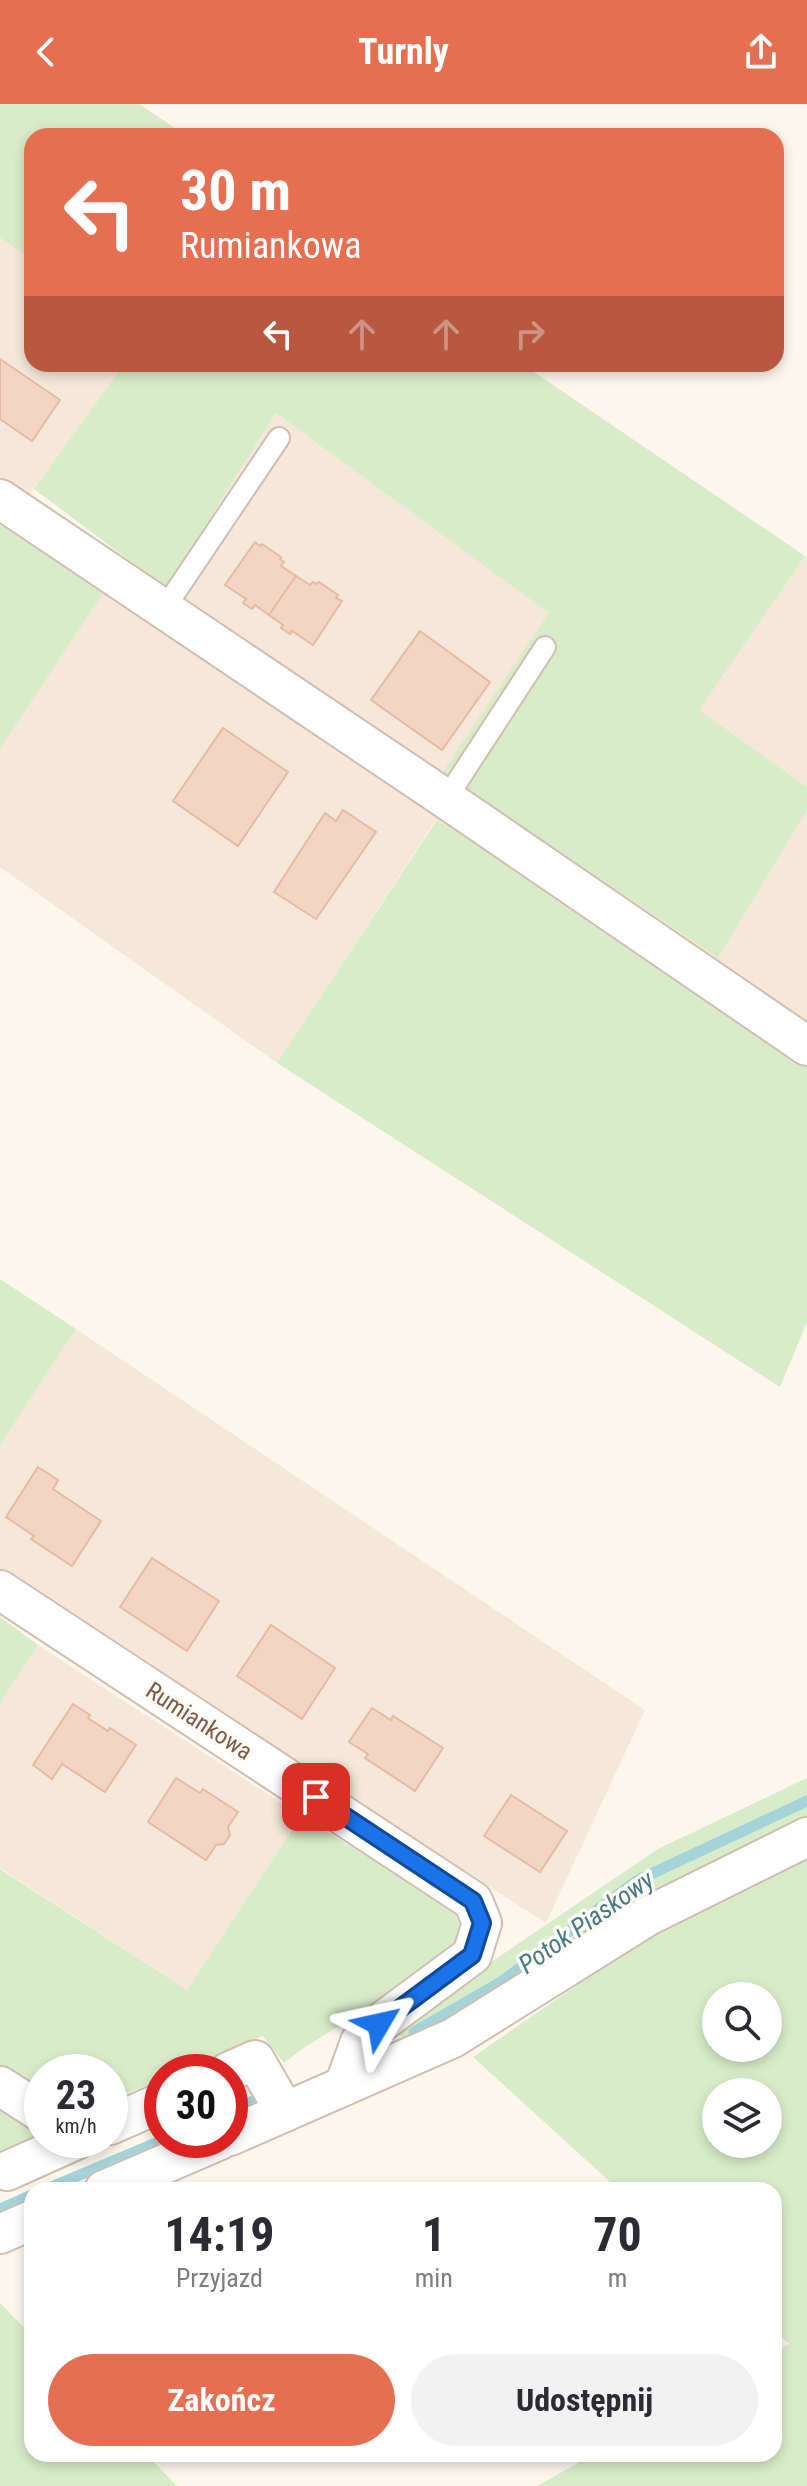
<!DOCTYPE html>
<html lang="pl">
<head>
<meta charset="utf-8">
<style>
	:root { --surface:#fff; --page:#f2f2f3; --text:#2b2b33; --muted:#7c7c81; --accent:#e76f51 }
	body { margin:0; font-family:"Roboto Condensed",sans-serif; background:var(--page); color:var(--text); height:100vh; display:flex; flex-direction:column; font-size:30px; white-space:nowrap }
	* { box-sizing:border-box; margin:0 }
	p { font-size:26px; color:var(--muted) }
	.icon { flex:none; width:44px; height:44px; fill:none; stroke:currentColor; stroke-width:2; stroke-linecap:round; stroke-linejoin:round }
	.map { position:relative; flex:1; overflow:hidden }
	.side { position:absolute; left:24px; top:2078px; width:758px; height:280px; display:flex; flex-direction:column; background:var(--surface); border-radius:24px; box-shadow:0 4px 12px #0003 }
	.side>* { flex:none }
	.guide { position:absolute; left:24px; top:24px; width:760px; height:244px; border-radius:24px; box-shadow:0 4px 12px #0003; background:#e76f51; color:#fff; overflow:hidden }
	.controls { position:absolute; left:702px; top:1878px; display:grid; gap:16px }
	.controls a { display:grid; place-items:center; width:80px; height:80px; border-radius:50%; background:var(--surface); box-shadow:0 4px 12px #0003; font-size:40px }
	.speed { position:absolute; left:24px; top:1950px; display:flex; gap:16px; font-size:40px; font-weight:700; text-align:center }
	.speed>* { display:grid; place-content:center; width:104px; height:104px; border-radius:50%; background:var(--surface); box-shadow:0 4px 12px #0003; line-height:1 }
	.speed small { font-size:20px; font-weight:400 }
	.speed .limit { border:12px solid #d22; background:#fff; color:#111 }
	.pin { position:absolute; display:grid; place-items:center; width:68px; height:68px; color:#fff; margin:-34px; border-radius:16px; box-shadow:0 4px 12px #0006 }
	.me { position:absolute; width:88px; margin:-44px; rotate:54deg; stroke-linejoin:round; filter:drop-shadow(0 0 6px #0008) }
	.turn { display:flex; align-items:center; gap:28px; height:168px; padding:0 24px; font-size:36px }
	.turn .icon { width:104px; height:104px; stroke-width:2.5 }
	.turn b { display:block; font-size:56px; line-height:68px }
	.lanes { display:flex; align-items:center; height:76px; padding:0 24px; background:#0003; justify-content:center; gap:40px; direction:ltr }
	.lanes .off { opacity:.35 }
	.eta { display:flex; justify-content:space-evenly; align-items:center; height:136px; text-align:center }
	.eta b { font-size:48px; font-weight:700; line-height:56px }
	.primary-button { display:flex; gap:16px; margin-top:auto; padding:16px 24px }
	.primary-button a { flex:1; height:92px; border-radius:48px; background:var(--accent); color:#fff; font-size:32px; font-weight:700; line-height:92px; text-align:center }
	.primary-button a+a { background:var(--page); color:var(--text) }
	header { display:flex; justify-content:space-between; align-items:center; height:104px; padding:0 24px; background:var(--accent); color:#fff; font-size:36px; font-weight:700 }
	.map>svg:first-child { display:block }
	.residential { fill:#f5e8da }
	.green { fill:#d8ecc9; fill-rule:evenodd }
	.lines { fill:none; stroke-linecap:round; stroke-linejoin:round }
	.stream { stroke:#a5d3da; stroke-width:11 }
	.building { fill:#f3d5c3; stroke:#e6bba3; stroke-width:2 }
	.lane-casing { stroke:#d1beb0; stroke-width:24 }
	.street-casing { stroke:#d1beb0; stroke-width:42 }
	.lane { stroke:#fff; stroke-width:20 }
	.street { stroke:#fff; stroke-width:38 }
	.route-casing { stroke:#114b97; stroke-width:20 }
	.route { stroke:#1a73e8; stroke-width:14 }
	.labels { text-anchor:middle; stroke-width:7; stroke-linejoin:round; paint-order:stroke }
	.street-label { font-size:24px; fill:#7a5c4d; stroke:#fffaf3 }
	.water-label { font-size:26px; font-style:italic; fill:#437c86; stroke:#fffaf3 }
</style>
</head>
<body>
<header><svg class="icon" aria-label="back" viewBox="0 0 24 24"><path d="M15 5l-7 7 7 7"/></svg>Turnly<svg class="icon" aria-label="share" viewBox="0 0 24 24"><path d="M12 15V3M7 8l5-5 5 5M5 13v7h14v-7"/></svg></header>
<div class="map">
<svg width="807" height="2382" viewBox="0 0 807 2382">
	<rect width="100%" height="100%" fill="#fdf6ec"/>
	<g class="residential">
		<polygon points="0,134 32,155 32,260 124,260 34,385 0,421"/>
		<polygon points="276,309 550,509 442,669 718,854 807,706 807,946 436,716 277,959 0,763 0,645 108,482 148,513"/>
		<polygon points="805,452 807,454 807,683 698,606"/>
		<polygon points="76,1225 645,1606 546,1819 0,1467 0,1341"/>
		<polygon points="38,1541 301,1712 187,1886 0,1764 0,1599"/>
	</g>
	<g class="green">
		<polygon points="0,0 139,0 187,32 32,32 32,155 0,134"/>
		<polygon points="124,260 522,260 805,452 699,606 807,683 807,706 718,854 442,669 549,509 276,309 166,484 34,385"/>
		<polygon points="0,421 108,482 0,645"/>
		<polygon points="437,716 807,946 807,1218 780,1283 277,959"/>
		<polygon points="0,1175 76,1225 0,1341"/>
		<polygon points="0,1513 38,1541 0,1599"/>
		<polygon points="807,1674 807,1717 684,1772 456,1918 406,1941 395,1923 658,1745"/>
		<polygon points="301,1712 454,1805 462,1828 434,1863 302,1945 284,1959 263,1932 178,1968 162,1968 162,1975 110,1996 110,1968 42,1968 42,1993 0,1966 0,1765 187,1886"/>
		<path d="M807 1753V2382H537L594 2350H774V2249L789 2240 774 2227V2086H619L473 1953 664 1821ZM716 1892H768V1944H716ZM716 1988H768V2040H716Z"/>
		<polygon points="0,2003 38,2028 32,2043 0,2057"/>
		<polygon points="0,2199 32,2232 32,2350 146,2350 177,2382 0,2382"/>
	</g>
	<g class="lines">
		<g class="stream">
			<polyline points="414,1928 501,1878 638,1776 807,1697"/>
			<polyline points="230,2007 253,1997"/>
			<polyline points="44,2086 163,2036"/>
			<polyline points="0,2105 32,2091"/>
		</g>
	</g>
	<g class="building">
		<polygon points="0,255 60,296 32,337 0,315"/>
		<polygon points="255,438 260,442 262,440 281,453 280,455 284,458 281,462 296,472 269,511 255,501 252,505 243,499 246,495 225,481"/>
		<polygon points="296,472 310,481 313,478 317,480 319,478 338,491 336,494 342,497 313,541 292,527 290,530 281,524 283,521 269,511"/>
		<polygon points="420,527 490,578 442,646 371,596"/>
		<polygon points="223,624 288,668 238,742 173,697"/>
		<polygon points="343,706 376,728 316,815 274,788 325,709 336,717"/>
		<polygon points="38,1363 58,1376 53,1385 101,1417 72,1462 31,1435 34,1432 6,1413"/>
		<polygon points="152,1454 219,1497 187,1547 120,1503"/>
		<polygon points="271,1521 335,1564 302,1615 237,1572"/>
		<polygon points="73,1600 90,1611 88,1614 108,1627 110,1624 136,1641 105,1688 62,1660 52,1675 33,1661"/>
		<polygon points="372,1604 391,1616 393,1612 443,1644 415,1687 365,1654 368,1650 349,1638"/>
		<polygon points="176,1674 200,1689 203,1685 238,1708 228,1723 230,1731 224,1740 216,1741 206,1756 148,1718"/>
		<polygon points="511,1691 567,1727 540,1768 484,1732"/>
	</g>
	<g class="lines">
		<g class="lane-casing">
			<g id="lane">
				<polyline points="164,505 279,334"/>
				<polyline points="446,695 545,543"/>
			</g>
		</g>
		<g class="street-casing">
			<g id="street">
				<polyline points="0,395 446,695 807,942"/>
				<polyline points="0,1486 473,1797 482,1819 472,1851 379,1920 360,1938 344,1982"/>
				<polyline points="228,1968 255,1956 285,2008"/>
				<polyline points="0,1982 42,2009"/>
				<polyline points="110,2021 162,1998"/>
				<polyline points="230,2032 453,1934 648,1812 807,1733"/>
				<polyline points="7,2067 76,2036"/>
				<polyline points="104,2086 220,2036"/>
				<polyline points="0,2130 32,2116"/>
			</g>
		</g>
		<use href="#lane" class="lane"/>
		<use href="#street" class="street"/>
	</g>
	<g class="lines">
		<g class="route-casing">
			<polyline id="route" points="316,1693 473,1797 482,1819 472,1851 379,1920"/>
		</g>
		<use href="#route" class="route"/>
	</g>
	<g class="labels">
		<g class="street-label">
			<text transform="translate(199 1617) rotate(33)" y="8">Rumiankowa</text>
		</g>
		<g class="water-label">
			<text transform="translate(586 1818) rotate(-35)" y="9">Potok Piaskowy</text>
		</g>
	</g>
</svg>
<div class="controls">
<a><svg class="icon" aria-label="search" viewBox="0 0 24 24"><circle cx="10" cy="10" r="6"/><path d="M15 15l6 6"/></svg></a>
<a><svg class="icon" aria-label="layers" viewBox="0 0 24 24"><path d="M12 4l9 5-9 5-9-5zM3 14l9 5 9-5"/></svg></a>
</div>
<div class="speed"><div>23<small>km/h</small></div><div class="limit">30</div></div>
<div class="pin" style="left:316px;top:1693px;background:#d93025"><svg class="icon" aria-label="arrive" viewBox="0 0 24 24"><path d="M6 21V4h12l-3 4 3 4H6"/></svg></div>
<svg class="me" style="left:379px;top:1920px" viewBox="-20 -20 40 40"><path d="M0-17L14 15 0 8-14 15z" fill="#1a73e8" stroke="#fff" stroke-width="4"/></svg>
<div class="guide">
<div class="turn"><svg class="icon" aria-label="left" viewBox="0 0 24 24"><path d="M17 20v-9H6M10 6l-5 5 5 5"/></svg><div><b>30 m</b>Rumiankowa</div></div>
<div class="lanes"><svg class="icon" aria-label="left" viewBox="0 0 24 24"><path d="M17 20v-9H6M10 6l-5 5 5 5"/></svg><svg class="icon off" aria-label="ahead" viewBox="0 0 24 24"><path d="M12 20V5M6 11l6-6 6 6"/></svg><svg class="icon off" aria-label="ahead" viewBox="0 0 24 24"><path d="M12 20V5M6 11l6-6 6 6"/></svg><svg class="icon off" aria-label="right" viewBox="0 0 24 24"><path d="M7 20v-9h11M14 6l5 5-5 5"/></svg></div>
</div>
<section class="side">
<div class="eta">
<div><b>14:19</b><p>Przyjazd</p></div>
<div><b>1</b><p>min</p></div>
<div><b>70</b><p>m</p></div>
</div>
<div class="primary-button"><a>Zakończ</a><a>Udostępnij</a></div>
</section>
</div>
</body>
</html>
